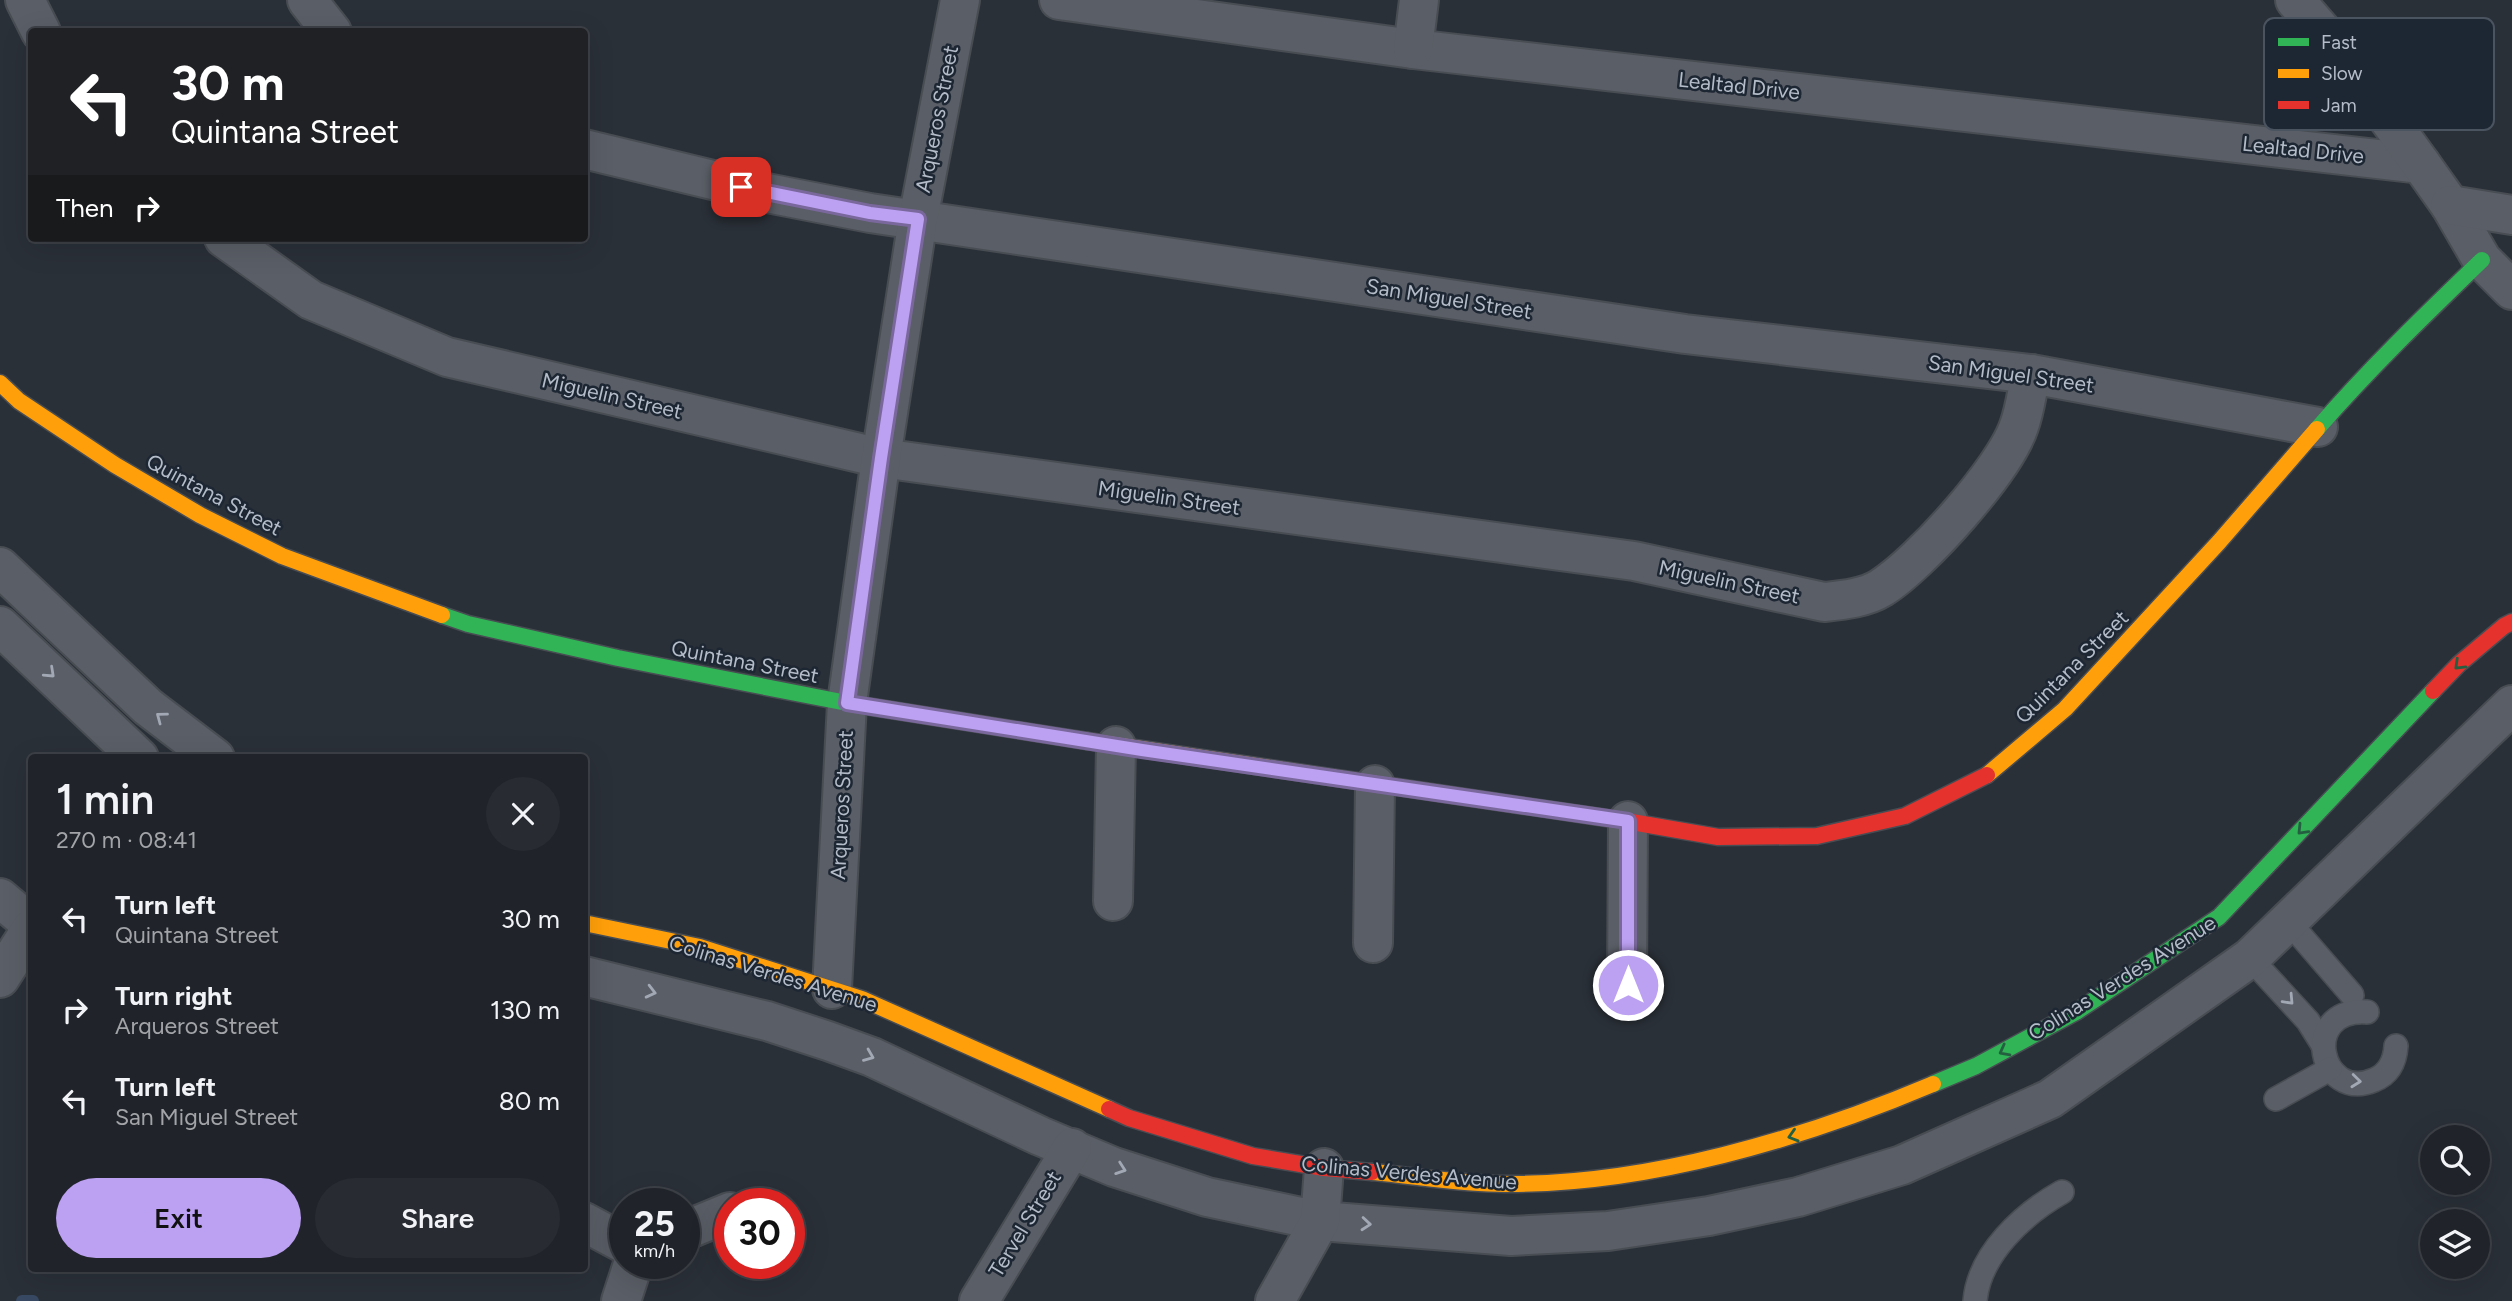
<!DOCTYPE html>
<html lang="en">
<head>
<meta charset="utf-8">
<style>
	:root { --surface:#20242a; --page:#282c32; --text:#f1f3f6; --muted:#a2a4a8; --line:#3d4147; --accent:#bca0f2 }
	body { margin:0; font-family:Figtree,sans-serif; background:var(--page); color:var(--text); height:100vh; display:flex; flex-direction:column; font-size:26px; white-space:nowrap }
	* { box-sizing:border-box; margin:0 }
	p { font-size:23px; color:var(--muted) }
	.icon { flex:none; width:38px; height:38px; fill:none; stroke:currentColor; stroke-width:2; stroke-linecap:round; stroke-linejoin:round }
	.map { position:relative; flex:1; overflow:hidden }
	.details { position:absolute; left:28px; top:754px; width:560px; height:518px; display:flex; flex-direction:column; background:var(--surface); border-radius:7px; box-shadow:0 7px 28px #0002,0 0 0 2px var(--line) }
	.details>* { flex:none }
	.guide { position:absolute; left:28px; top:28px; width:560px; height:214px; border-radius:7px; box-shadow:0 7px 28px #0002,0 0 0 2px var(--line); background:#202124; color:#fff; overflow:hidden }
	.controls { position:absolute; left:2420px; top:1125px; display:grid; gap:14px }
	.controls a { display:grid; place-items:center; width:70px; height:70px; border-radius:50%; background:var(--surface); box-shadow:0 7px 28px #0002,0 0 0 2px var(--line); font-size:35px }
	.speed { position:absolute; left:609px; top:1188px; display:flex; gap:14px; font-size:35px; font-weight:700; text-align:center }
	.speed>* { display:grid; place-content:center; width:91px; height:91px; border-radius:50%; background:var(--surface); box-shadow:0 7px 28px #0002,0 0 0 2px var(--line); line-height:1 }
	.speed small { font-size:18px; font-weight:400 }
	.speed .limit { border:10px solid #d22; background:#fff; color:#111 }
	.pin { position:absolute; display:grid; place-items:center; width:60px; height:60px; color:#fff; margin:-30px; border-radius:14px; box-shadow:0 4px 10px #0006 }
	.me { position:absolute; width:77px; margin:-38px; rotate:0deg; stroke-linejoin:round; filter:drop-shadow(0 0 5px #0008) }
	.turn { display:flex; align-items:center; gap:24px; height:147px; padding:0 28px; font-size:32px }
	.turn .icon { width:91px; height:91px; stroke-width:2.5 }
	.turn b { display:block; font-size:49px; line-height:60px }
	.then { display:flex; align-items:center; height:66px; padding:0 28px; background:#0003; gap:14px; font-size:26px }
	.round { display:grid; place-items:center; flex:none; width:74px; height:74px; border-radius:37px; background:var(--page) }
	.summary { display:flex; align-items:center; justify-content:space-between; height:119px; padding:0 28px }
	h1 { font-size:42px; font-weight:600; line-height:52px }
	.action { display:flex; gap:14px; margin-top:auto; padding:14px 28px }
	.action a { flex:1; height:80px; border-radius:42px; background:var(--accent); color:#111; font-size:28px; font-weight:600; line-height:80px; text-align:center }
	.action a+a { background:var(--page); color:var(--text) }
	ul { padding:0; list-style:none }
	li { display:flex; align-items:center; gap:21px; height:91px; padding:0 28px }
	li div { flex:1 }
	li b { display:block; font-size:26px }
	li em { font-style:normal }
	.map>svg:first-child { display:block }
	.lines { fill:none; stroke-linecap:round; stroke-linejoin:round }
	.stream { stroke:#384963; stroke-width:12 }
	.lane-casing { stroke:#484c53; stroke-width:26 }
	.street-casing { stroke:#484c53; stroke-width:42 }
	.fast-casing { stroke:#484c53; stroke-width:19 }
	.slow-casing { stroke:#484c53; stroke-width:19 }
	.jam-casing { stroke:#484c53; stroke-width:19 }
	.lane { stroke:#5a5e66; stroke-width:23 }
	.street { stroke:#5a5e66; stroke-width:38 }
	.fast { stroke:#30b455; stroke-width:16 }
	.slow { stroke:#ff9f0a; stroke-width:16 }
	.jam { stroke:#e5322d; stroke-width:16 }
	.oneway { stroke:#255f41 }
	.oneway2 { stroke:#a2a9b5 }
	.route-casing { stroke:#7a689d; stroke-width:18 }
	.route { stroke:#bca0f2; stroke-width:12 }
	.labels { text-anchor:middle; stroke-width:5; stroke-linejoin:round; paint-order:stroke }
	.street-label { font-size:21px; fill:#b4bcc9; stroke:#1d2633 }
	.key { fill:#1d2633; stroke:#4a5360; stroke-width:2 }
	.key-label { font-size:19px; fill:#b4bcc9 }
</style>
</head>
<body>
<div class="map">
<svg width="2512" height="1301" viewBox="0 0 2512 1301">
	<rect width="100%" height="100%" fill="#2a3038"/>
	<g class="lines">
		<polyline class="stream" points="22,1301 33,1301"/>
		<g class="lane-casing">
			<g id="lane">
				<polyline points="2288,921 2352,995"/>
				<polyline points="2250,958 2308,1021 2323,1045"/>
				<path d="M2367 1012C2298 1008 2320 1103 2374 1080 2389 1074 2395 1061 2396 1046"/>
				<polyline points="2276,1099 2330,1069"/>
				<path d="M1975 1301C1979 1254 2023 1214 2062 1192"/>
			</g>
		</g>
		<g class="street-casing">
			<g id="street">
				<polyline points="25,0 41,32"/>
				<polyline points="307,0 332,32"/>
				<polyline points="1059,0 1413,49 2421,164"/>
				<polyline points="2295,0 2340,52 2421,164 2450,205 2482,260 2512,290"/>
				<polyline points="1413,49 1419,0"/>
				<polyline points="584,149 767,193 870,213 1685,334 2031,374 2318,427"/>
				<polyline points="2450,205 2512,215"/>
				<path d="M224 238 311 300 447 357 881 458 1634 561 1824 602C1843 600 1865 598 1881 588 1920 564 2005 469 2019 426 2025 410 2027 391 2031 374"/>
				<polyline points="0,567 148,707 215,758"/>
				<polyline points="0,626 139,758"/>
				<polyline points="0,898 32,925"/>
				<polyline points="1113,901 1116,746"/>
				<polyline points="1373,943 1375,785"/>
				<polyline points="584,976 767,1021 828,1041 872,1057 1040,1136 1114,1167 1207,1197 1320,1221 1511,1236 1608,1231 1709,1216 1798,1197 1902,1165 2050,1099 2250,958 2512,705"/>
				<polyline points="0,978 32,928"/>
				<polyline points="1627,985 1628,821"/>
				<polyline points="832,989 847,703 881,458 918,219 960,0"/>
				<polyline points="584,1222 625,1244"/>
				<polyline points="684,1231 730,1212"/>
				<polyline points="621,1301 633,1264"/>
				<polyline points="979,1301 1072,1148"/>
				<polyline points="1275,1301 1320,1221 1324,1168"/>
			</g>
		</g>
		<g class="fast-casing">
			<g id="fast">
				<path d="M2317 429C2369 369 2425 315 2482 260"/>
				<polyline points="442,615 468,624 618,658 847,703 1087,741"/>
				<polyline points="1933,1084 1976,1066 2076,1012 2219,917 2433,691"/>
			</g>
		</g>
		<g class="slow-casing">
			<g id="slow">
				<polyline points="0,383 19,401 115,465 200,515 282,556 442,615"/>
				<polyline points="1087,741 1620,820"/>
				<polyline points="1987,775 2065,709 2219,542 2317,429"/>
				<polyline points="584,923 700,947 862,999 1109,1109"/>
				<path d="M1372 1172C1416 1176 1461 1184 1505 1184 1647 1185 1803 1139 1933 1084"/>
			</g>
		</g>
		<g class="jam-casing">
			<g id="jam">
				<polyline points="2433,691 2459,664 2504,626 2512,622"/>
				<polyline points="1620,820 1718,837 1817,836 1905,816 1987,775"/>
				<polyline points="1109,1109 1129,1118 1253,1156 1324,1168 1372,1172"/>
			</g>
		</g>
		<use href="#lane" class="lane"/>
		<use href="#street" class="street"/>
		<use href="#fast" class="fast"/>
		<use href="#slow" class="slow"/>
		<use href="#jam" class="jam"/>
	</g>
	<defs><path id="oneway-chevron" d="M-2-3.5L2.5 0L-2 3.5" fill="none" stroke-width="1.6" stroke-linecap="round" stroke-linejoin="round" transform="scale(1.75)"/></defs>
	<g class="oneway">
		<use href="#oneway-chevron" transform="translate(2459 665) rotate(136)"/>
		<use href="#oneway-chevron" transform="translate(2302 830) rotate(134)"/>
		<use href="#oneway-chevron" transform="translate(2004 1051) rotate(152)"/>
		<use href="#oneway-chevron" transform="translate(1793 1136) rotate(163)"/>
	</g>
	<g class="oneway2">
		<use href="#oneway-chevron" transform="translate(50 673) rotate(43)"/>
		<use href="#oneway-chevron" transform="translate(161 717) rotate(-143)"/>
		<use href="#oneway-chevron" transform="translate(651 992) rotate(14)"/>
		<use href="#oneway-chevron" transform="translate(2289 1000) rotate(47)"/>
		<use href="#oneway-chevron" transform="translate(869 1056) rotate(22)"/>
		<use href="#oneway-chevron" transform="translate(2356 1081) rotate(6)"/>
		<use href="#oneway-chevron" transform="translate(1121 1169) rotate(19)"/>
		<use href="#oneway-chevron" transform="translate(1366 1224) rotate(5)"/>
	</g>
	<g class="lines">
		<g class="route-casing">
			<polyline id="route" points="741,187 870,213 918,219 881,458 847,703 1142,750 1628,821 1628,985"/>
		</g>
		<use href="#route" class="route"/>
	</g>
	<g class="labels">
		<g class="street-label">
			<text transform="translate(1739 86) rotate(6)" y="7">Lealtad Drive</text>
			<text transform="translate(937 119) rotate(-79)" y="7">Arqueros Street</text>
			<text transform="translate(2303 150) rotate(6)" y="7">Lealtad Drive</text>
			<text transform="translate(1449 299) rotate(9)" y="7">San Miguel Street</text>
			<text transform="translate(2011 374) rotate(8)" y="7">San Miguel Street</text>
			<text transform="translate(612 396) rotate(13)" y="7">Miguelin Street</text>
			<text transform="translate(214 495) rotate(28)" y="7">Quintana Street</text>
			<text transform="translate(1169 498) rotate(8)" y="7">Miguelin Street</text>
			<text transform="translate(1729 582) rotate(12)" y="7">Miguelin Street</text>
			<text transform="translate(745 662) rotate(11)" y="7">Quintana Street</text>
			<text transform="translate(2072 667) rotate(-45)" y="7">Quintana Street</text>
			<text transform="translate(842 805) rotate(-87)" y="7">Arqueros Street</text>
			<text transform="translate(773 974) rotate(17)" y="7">Colinas Verdes Avenue</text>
			<text transform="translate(2122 978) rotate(-32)" y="7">Colinas Verdes Avenue</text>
			<text transform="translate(1409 1173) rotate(5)" y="7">Colinas Verdes Avenue</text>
			<text transform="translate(1025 1224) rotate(-59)" y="7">Tervel Street</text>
		</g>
	</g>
	<rect x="2264" y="18" width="230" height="112" rx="10" class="key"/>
	<rect x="2278" y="38" width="31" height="8" fill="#30b455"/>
	<rect x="2278" y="69" width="31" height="9" fill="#ff9f0a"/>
	<rect x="2278" y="101" width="31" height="8" fill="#e5322d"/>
	<g class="key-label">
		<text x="2321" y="49">Fast</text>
		<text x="2321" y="80">Slow</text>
		<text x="2321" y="112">Jam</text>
	</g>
</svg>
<div class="controls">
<a><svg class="icon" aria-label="search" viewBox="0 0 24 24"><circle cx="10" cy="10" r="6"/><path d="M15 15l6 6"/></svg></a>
<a><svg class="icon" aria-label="layers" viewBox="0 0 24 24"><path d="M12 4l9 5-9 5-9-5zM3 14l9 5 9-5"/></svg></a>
</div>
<div class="speed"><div>25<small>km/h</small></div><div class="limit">30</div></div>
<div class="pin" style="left:741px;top:187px;background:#d93025"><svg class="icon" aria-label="arrive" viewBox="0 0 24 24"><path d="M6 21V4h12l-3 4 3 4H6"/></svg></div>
<svg class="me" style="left:1628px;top:985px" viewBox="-20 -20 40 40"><circle r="17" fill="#bca0f2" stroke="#fff" stroke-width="3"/><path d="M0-11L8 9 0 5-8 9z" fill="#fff"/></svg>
<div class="guide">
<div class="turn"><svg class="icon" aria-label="left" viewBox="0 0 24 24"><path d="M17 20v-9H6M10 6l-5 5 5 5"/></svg><div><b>30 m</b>Quintana Street</div></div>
<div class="then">Then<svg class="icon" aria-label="right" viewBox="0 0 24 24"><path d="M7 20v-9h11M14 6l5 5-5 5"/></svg></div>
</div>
<section class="details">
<div class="summary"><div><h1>1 min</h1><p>270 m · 08:41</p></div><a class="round"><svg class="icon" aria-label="close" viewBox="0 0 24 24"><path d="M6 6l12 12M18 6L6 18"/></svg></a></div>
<ul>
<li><svg class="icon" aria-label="left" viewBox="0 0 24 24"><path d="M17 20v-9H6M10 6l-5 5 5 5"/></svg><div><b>Turn left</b><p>Quintana Street</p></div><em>30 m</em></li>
<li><svg class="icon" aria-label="right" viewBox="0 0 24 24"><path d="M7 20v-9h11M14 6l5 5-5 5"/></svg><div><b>Turn right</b><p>Arqueros Street</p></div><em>130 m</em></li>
<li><svg class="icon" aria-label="left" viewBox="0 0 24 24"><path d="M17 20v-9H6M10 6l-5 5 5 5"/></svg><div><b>Turn left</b><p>San Miguel Street</p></div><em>80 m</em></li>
</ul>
<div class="action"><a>Exit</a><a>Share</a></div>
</section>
</div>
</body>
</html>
